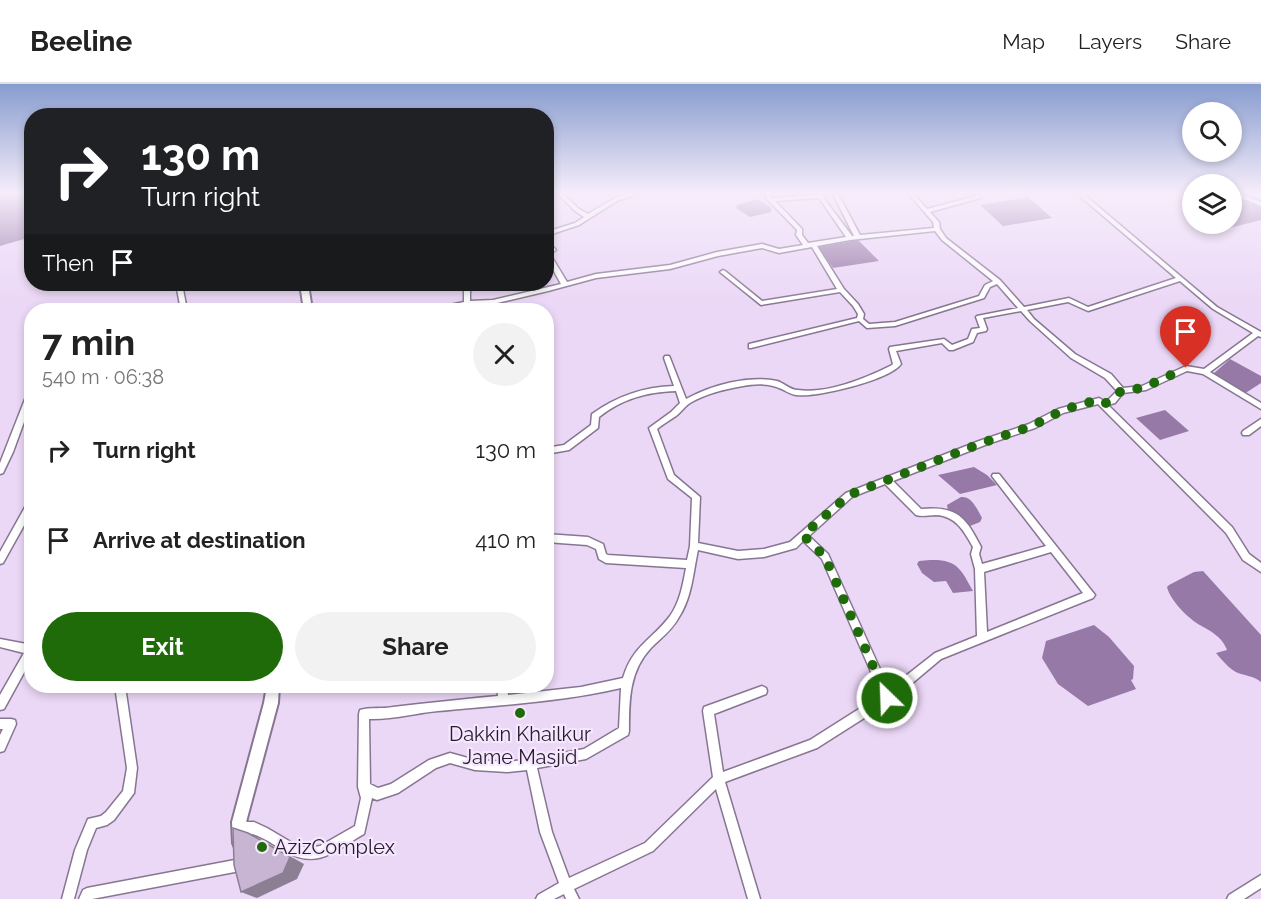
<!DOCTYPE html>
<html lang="en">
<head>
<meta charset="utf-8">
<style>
	:root { --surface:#fff; --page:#f2f2f2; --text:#222; --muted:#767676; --line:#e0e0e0; --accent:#206b09 }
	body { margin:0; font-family:Raleway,sans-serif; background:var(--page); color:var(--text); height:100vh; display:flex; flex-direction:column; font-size:22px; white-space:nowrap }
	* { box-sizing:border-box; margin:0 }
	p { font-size:20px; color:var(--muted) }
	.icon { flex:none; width:33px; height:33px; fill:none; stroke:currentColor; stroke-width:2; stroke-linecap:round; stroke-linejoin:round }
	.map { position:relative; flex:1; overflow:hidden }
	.side { position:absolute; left:24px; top:219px; width:530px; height:390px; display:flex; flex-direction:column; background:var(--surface); border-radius:24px; box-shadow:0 3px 9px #0003 }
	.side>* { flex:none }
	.banner { position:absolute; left:24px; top:24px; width:530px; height:183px; border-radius:24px; box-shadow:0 3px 9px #0003; background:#202124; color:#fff; overflow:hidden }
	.tools { position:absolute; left:1182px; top:18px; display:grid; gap:12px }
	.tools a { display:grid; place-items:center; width:60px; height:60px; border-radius:50%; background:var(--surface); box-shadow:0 3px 9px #0003; font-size:30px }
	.pin { position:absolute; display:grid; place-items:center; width:51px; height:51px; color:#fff; margin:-62px -26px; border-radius:50% 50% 50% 0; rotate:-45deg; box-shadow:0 0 6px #0007 }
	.pin .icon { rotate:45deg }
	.me { position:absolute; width:66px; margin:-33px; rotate:336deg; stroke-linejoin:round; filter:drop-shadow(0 0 4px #0008) }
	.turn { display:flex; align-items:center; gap:21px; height:126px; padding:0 18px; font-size:27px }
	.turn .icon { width:78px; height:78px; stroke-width:2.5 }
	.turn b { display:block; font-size:42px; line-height:51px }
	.then { display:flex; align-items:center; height:57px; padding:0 18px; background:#0003; gap:12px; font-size:22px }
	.round { display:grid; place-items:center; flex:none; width:63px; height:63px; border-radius:32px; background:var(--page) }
	.summary { display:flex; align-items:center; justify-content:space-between; height:102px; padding:0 18px }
	h1 { font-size:36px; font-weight:700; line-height:45px }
	.primary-button { display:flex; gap:12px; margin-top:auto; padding:12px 18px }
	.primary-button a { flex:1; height:69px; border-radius:36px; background:var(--accent); color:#fff; font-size:24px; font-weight:700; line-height:69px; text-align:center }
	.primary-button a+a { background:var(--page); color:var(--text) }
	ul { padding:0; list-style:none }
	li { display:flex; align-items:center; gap:18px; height:90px; padding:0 18px }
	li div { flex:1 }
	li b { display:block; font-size:22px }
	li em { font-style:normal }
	header { display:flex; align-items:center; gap:36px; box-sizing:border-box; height:84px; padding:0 30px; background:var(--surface); border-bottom:2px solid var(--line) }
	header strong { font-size:28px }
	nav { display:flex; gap:33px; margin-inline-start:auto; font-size:21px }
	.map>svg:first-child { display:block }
	.water { fill:#9779a7 }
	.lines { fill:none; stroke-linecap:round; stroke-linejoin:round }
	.minor-casing { stroke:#877691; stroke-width:3 }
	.tertiary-casing { stroke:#877691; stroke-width:4 }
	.minor { fill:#fff; fill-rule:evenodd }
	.tertiary { fill:#fff; fill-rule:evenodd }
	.shaded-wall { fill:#8c7f94 }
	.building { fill:#c8b5d3; stroke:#8c7f94; stroke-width:1.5 }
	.route { stroke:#206b09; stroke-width:10; stroke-dasharray:0 18 }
	.poi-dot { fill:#206b09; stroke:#f6e6ff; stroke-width:2 }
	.labels { text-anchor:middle; stroke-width:4.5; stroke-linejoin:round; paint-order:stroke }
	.near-poi-label { font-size:20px; fill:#251e29; stroke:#f6e6ff }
</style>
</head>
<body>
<header>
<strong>Beeline</strong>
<nav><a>Map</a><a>Layers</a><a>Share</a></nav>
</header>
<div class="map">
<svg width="1261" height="815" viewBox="0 0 1261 815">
	<rect width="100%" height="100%" fill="#ebd7f6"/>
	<g class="water">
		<polygon points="0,108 31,108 31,153 0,162"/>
		<polygon points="1028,113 1052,134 1003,142 980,121"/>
		<polygon points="1242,113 1261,124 1261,136 1229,144 1221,140 1232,140 1232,116"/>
		<polygon points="758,115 771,124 771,128 750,133 736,124 737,121"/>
		<polygon points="858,156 879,177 833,184 818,163"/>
		<polygon points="1230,275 1261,292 1261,299 1244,310 1212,291"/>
		<polygon points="1165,326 1189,347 1160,356 1136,334"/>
		<polygon points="974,383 987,391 997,401 960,410 938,391"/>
		<path d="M961 413C972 412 977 425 982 434L980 438 970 442 958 431 948 427 947 421Z"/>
		<path d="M930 476C957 475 961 485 973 507L953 509 946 497 934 498 922 489 917 480 919 477Z"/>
		<path d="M1203 487 1261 551V598C1254 592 1246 592 1238 589 1230 586 1222 576 1216 569L1227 566C1222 552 1210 547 1198 540 1187 533 1170 516 1167 503L1169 501 1194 488Z"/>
		<polygon points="1094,541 1109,553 1134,582 1133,595 1131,596 1136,605 1088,622 1058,600 1042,574 1046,557"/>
	</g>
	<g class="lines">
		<g class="minor-casing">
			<g id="minor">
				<path d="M556 108H561L579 125 588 130C604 121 623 106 642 108L617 117 579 141 546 152V148L575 139 584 133 575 127Z"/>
				<path d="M764 108H768L772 114 817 111 816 108H820L828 120 852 152H854L832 108H837L860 151 934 144 933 138 907 108H912L927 125 976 112V108H980L981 114 930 128 939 138 940 145 946 154 1000 196 1024 223 1069 214 1088 223 1176 194 1075 108H1081L1217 223 1261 248V253L1258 252 1210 288 1261 319V325L1203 290 1187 287 1146 306 1123 309 1115 319 1108 321 1232 443 1249 470 1261 479V488L1243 476 1226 449 1098 320 1063 329 1035 344 985 361 893 397 921 425C957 422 965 432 981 463L979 470 982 480 1046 462 992 392 993 390H999L1095 511 1093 514 941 575 891 617 817 664 725 698 760 815H748L716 705 653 767 574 805 579 815H566L564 810 554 815H536L538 811 559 799 540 748 527 686 507 688 475 686 450 679 436 684 398 709 377 716 372 714 364 750C337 765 320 785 288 769 278 764 270 757 260 753 249 747 239 751 233 738L235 734 239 732 247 738H254L267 744 294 760 308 764 320 762 355 742 361 714 358 703 359 630 360 626C370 623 383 625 393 623 428 619 463 615 498 612L497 602H507L508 611 581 603 623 594C633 561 652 556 670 532 680 518 683 500 686 484L606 479 599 475 596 465 587 461 546 458V450L588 453 603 460 606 470 608 471 687 476 690 462 692 414 668 395 649 344 671 328 680 319 676 307C646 308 622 315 599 333L598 344 569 366 546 370V364L564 361 591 341 592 330C617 312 643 303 674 302L664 274 665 272H669L670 274 686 315C712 301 748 291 777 297 784 299 790 306 798 306 828 310 866 294 892 281L893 280 889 265 890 263 944 255 952 261 968 255 972 245 980 244 976 233 977 232 1018 224 997 200 990 203 984 214 895 242 867 244 859 237 751 264H749V260L857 234 858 230 853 222 840 208 761 221 720 188 723 186 725 187 762 217 837 205 812 163 779 169 762 164 718 172 670 185 596 194 548 207 493 220 462 222 442 226H432L435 224 464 218V200H470V217L493 216 561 200 546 173V167L549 165 546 162V156L548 157 556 166 550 170 567 198 596 190 670 181 717 168 762 160 779 165 803 161 796 151 797 146 766 114ZM819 114 846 153 808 159 802 151V145L775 117ZM935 147 942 156 993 197 985 201 979 212 895 238 869 240 863 235 864 230 858 220 844 205 817 162 850 156ZM1180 197 1213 225 1253 249 1204 285 1186 282 1142 302 1123 304 1111 290 1075 270 1034 235 1027 226 1068 218 1088 227ZM1021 227 1030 237 1071 274 1105 294 1117 307 1109 315 1104 317 1099 314 1058 325 1029 340 979 357 846 409 790 458 764 465 738 467 698 459 700 413 674 391 657 345C663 340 670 336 676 332 681 328 685 322 690 319 705 310 725 305 743 302 754 300 768 299 779 304 785 306 789 310 796 311 816 314 890 296 901 280L896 267 942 259 949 266H953L973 258 977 249 986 247 987 245 983 234ZM885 400 916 431C923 433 929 431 936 431 956 432 964 447 973 463L971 470 975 485 977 552 935 569 889 605 828 470 809 452 852 413ZM803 457 822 475 881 611 810 656 723 688 714 630 766 610 767 607 766 604 762 602 704 623 703 627 713 693 645 759 569 794 552 748 537 684 586 675 628 651 629 647C629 617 629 587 651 564 661 554 672 546 679 533 692 513 693 489 698 466L738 475 764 473 796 464ZM1051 468 1083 509 987 548 984 488ZM621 604 619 644 584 665 531 675 507 678 475 676 450 669 429 676 391 700 378 704 370 700 369 635C392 636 415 629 438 627 499 621 561 618 621 604Z"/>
				<polygon points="1232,108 1236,108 1261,118 1261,122 1232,110"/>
				<polygon points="124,200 136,200 133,202 114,205 111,203 112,202"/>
				<polygon points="176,200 182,200 187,226 181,226"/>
				<polygon points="201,200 207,200 207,201 204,203 202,202"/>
				<rect x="28" y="251" width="4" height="4"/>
				<polygon points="29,305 32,305 32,316 13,368 3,389 0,390 0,379"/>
				<polygon points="1261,335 1261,342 1249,351 1243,351 1242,349 1243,347"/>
				<polygon points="32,415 32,427 3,479 0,480 0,468 29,416"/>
				<polygon points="0,555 32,561 32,574 4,625 0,626 0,611 24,569 0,563"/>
				<polygon points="115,602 125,602 137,684 134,709 114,736 107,741 96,744 87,766 74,815 62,815 75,766 88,735 101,732 106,728 123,707 127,684"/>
				<polygon points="0,635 11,635 15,636 16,640 4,667 0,668 0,651 3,645 0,645"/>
				<polygon points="240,775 244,777 246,781 244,785 240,787 92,815 79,815 83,806 87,804"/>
				<polygon points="1261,791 1261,804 1244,815 1227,815 1229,811"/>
			</g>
		</g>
		<g class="tertiary-casing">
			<g id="tertiary">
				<polygon points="300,200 308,200 312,226 304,226"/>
				<polygon points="267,602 279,602 278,619 246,738 247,759 245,764 240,766 235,764 233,759 232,738 264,619"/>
			</g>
		</g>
		<use href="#minor" class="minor"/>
		<use href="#tertiary" class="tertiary"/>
	</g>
	<polygon class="shaded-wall" points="248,749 304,780 297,795 257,814 241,808"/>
	<polygon class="building" points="233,744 248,749 290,773 283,789 241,808 234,781"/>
	<linearGradient id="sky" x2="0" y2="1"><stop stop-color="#879cce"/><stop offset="0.49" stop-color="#f6edfb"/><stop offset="1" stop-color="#f6edfb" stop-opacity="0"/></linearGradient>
	<rect width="1261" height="222" fill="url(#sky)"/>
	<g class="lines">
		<polyline class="route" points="887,614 825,473 803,451 849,411 982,359 1032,342 1061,327 1084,319 1100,317 1104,320 1112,316 1121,307 1143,304 1186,284"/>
	</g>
	<g class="poi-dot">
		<circle cx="520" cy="629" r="6"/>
		<circle cx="262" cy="763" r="6"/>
	</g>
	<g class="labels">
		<g class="near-poi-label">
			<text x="520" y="657">Dakkin Khailkur<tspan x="520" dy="23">Jame Masjid</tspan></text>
			<text x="274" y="770" text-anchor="start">AzizComplex</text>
		</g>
	</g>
</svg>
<div class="tools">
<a><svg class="icon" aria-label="search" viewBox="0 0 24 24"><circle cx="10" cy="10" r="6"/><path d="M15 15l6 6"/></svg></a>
<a><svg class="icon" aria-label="layers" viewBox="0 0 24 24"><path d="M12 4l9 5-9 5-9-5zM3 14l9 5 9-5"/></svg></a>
</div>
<div class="pin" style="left:1186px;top:284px;background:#d93025"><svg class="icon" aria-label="arrive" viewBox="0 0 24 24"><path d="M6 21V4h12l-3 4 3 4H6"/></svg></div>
<svg class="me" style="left:887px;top:614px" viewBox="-20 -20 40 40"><circle r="17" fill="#206b09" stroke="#fff" stroke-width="3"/><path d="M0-11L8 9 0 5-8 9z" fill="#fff"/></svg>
<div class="banner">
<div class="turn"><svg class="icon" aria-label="right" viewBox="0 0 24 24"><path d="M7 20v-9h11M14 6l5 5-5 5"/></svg><div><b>130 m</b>Turn right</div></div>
<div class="then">Then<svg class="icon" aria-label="arrive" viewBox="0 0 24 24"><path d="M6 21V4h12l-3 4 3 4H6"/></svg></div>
</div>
<section class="side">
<div class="summary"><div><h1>7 min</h1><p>540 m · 06:38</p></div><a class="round"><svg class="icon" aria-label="close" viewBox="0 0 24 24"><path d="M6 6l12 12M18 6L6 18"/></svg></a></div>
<ul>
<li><svg class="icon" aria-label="right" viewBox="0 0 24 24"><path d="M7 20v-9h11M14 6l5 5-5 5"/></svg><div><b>Turn right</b></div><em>130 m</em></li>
<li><svg class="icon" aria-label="arrive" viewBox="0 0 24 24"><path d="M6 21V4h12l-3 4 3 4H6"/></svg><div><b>Arrive at destination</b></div><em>410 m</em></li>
</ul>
<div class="primary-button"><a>Exit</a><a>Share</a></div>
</section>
</div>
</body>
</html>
